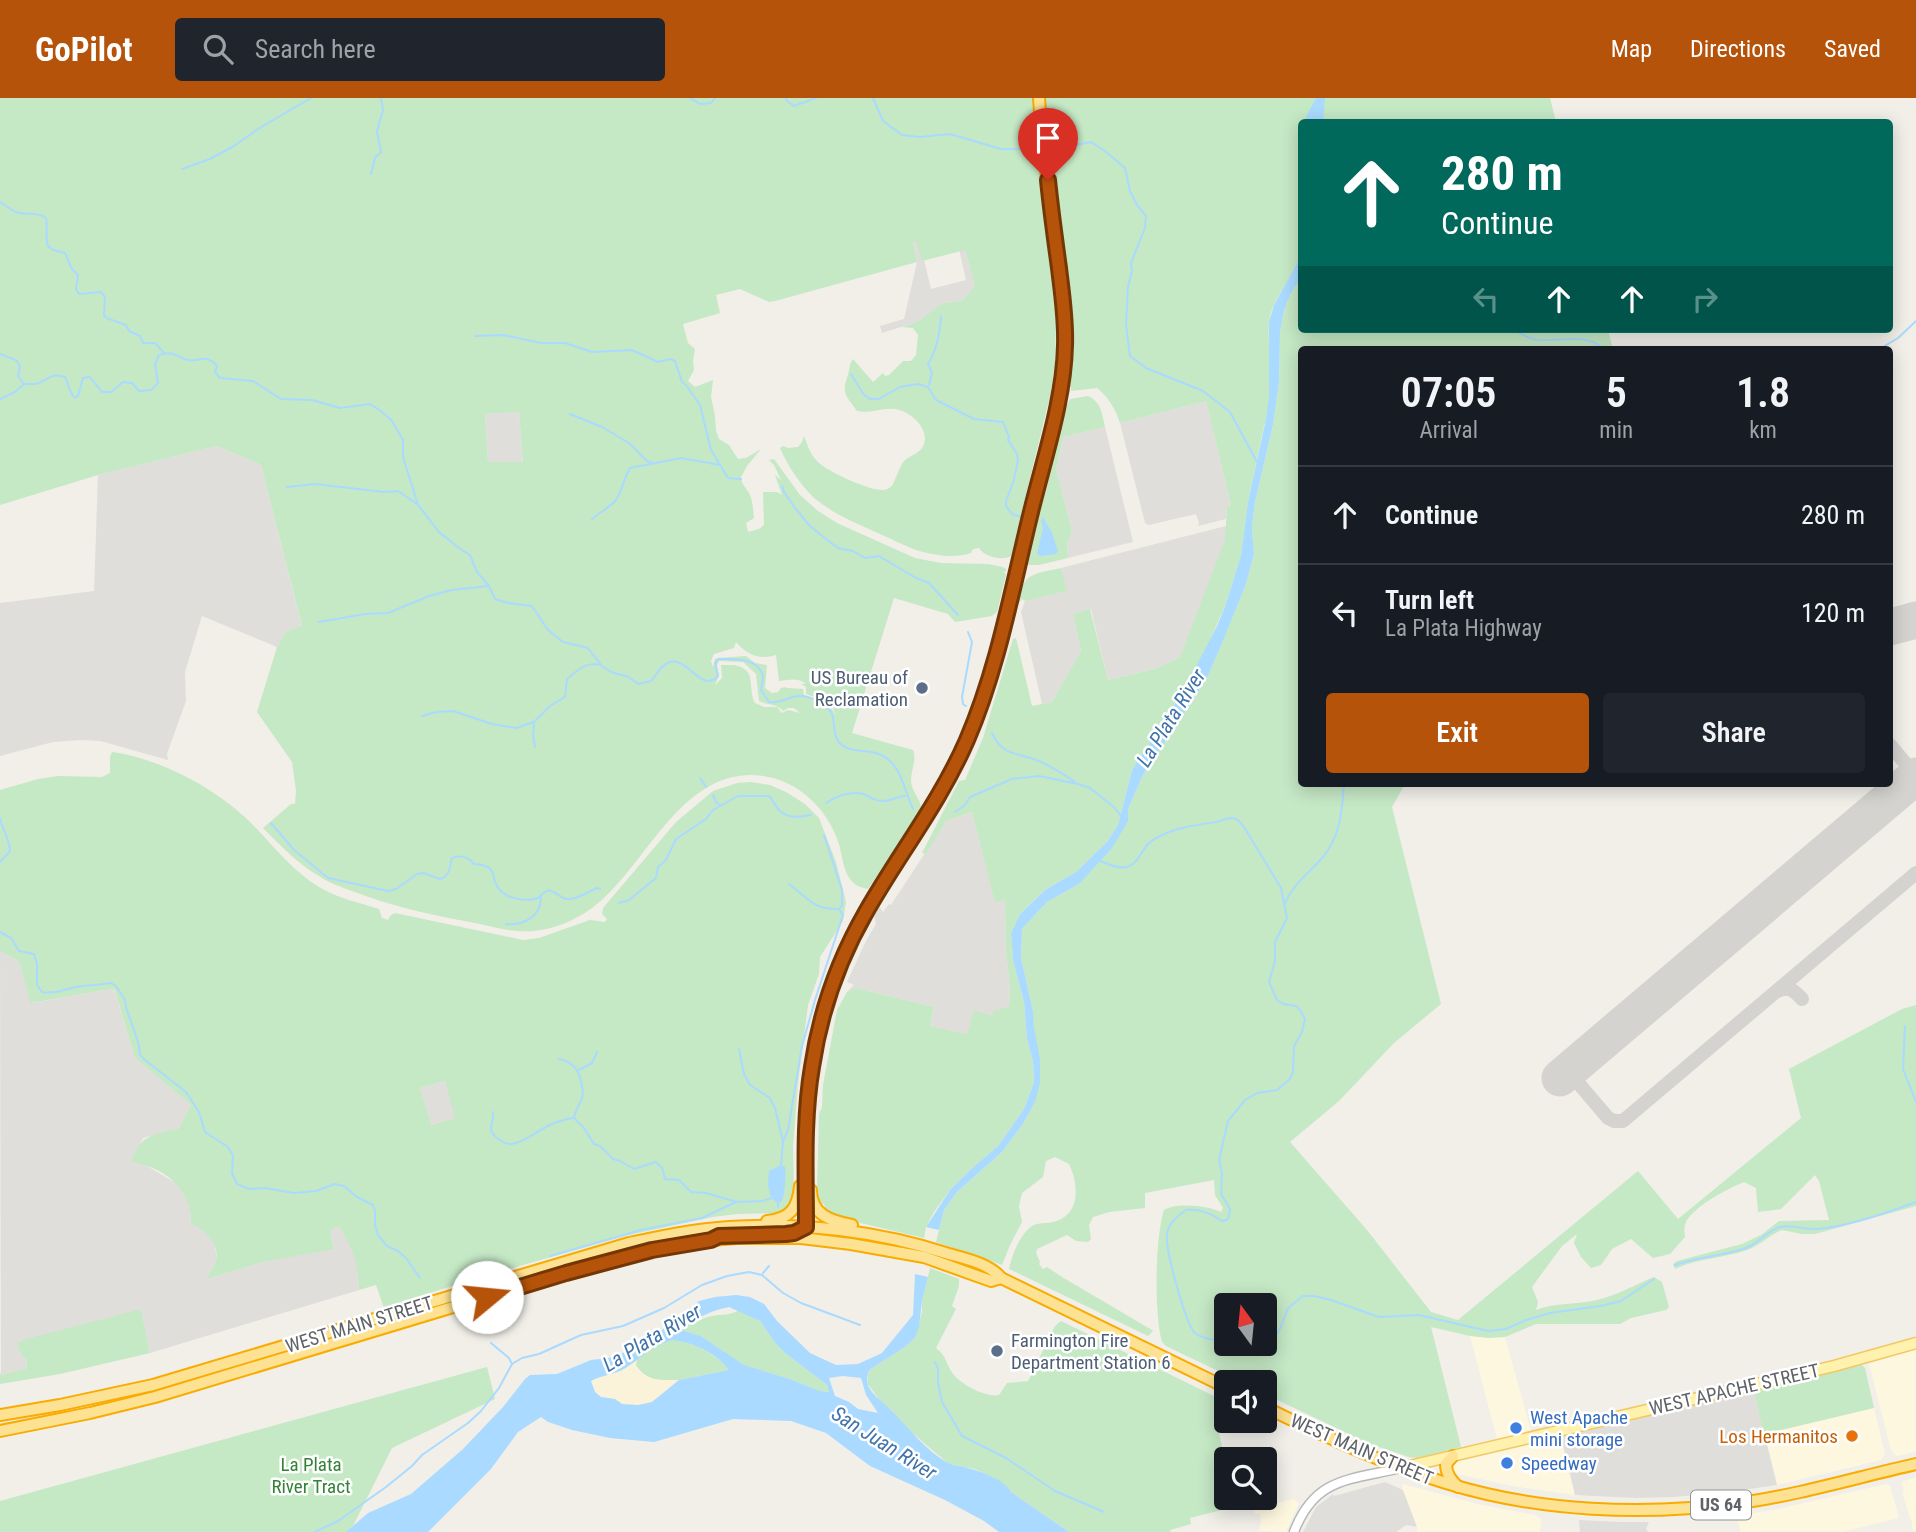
<!DOCTYPE html>
<html lang="en">
<head>
<meta charset="utf-8">
<style>
	:root { --surface:#171b24; --page:#20242c; --text:#f1f3f6; --muted:#9ea1a6; --line:#363941; --accent:#b45309 }
	body { margin:0; font-family:"Roboto Condensed",sans-serif; background:var(--page); color:var(--text); height:100vh; display:flex; flex-direction:column; font-size:26px; white-space:nowrap }
	* { box-sizing:border-box; margin:0 }
	p { font-size:23px; color:var(--muted) }
	.icon { flex:none; width:38px; height:38px; fill:none; stroke:currentColor; stroke-width:2; stroke-linecap:round; stroke-linejoin:round }
	.map { position:relative; flex:1; overflow:hidden }
	.details { position:absolute; left:1298px; top:248px; width:595px; height:441px; display:flex; flex-direction:column; background:var(--surface); border-radius:7px; box-shadow:0 4px 18px #0003 }
	.details>* { flex:none }
	.guide { position:absolute; left:1298px; top:21px; width:595px; height:214px; border-radius:7px; box-shadow:0 4px 18px #0003; background:#00695c; color:#fff; overflow:hidden }
	.needle { width:46px; rotate:345deg }
	.fabs { position:absolute; left:1214px; top:1195px; display:grid; gap:14px }
	.fabs a { display:grid; place-items:center; width:63px; height:63px; border-radius:7px; background:var(--surface); box-shadow:0 4px 18px #0003; font-size:35px }
	.pin { position:absolute; display:grid; place-items:center; width:60px; height:60px; color:#fff; margin:-72px -30px; border-radius:50% 50% 50% 0; rotate:-45deg; box-shadow:0 0 7px #0007 }
	.pin .icon { rotate:45deg }
	.me { position:absolute; width:77px; margin:-38px; rotate:73deg; stroke-linejoin:round; filter:drop-shadow(0 0 5px #0008) }
	.turn { display:flex; align-items:center; gap:24px; height:147px; padding:0 28px; font-size:32px }
	.turn .icon { width:91px; height:91px; stroke-width:2.5 }
	.turn b { display:block; font-size:49px; line-height:60px }
	.lanes { display:flex; align-items:center; height:66px; padding:0 28px; background:#0003; justify-content:center; gap:35px; direction:ltr }
	.lanes .off { opacity:.35 }
	.eta { display:flex; justify-content:space-evenly; align-items:center; height:119px; text-align:center }
	.eta b { font-size:42px; font-weight:600; line-height:49px }
	.primary-button { display:flex; gap:14px; margin-top:auto; padding:14px 28px }
	.primary-button a { flex:1; height:80px; border-radius:7px; background:var(--accent); color:#fff; font-size:28px; font-weight:600; line-height:80px; text-align:center }
	.primary-button a+a { background:var(--page); color:var(--text) }
	ul { padding:0; list-style:none }
	li { display:flex; align-items:center; gap:21px; height:98px; padding:0 28px; border-top:2px solid var(--line) }
	li div { flex:1 }
	li b { display:block; font-size:26px }
	li em { font-style:normal }
	header { display:flex; align-items:center; gap:42px; box-sizing:border-box; height:98px; padding:0 35px; background:var(--accent); color:#fff }
	header strong { font-size:33px }
	nav { display:flex; gap:38px; margin-inline-start:auto; font-size:24px }
	.search { width:490px; height:63px; background:var(--page); display:flex; align-items:center; gap:18px; box-sizing:border-box; padding:0 24px; border-radius:7px; color:var(--muted); font-size:26px }
	.map>svg:first-child { display:block }
	.commercial { fill:#fef7e0 }
	.industrial { fill:#e0deda; fill-rule:evenodd }
	.green { fill:#c5e8c5; fill-rule:evenodd }
	.sand { fill:#fbf3d9 }
	.water { fill:#aadaff; fill-rule:evenodd }
	.lines { fill:none; stroke-linecap:round; stroke-linejoin:round }
	.stream { stroke:#aadaff; stroke-width:2 }
	.taxiway { stroke:#d4d3d0; stroke-width:14 }
	.runway { stroke:#d4d3d0; stroke-width:37 }
	.minor-casing { stroke:#b5b8bc; stroke-width:11 }
	.major-casing { stroke:#f2c960; stroke-width:13 }
	.highway-casing { stroke:#f9ab00; stroke-width:14 }
	.minor { stroke:#fff; stroke-width:8 }
	.major { stroke:#fff2af; stroke-width:10 }
	.highway { stroke:#fde293; stroke-width:10 }
	.route-casing { stroke:#753606; stroke-width:18 }
	.route { stroke:#b45309; stroke-width:12 }
	.service-dot { fill:#5c6f8a; stroke:#fff; stroke-width:2.5 }
	.shop-dot { fill:#3f7fe0; stroke:#fff; stroke-width:2.5 }
	.food-dot { fill:#e8710a; stroke:#fff; stroke-width:2.5 }
	.labels { text-anchor:middle; stroke-width:5; stroke-linejoin:round; paint-order:stroke }
	.shield { fill:#fff; stroke:#8f9295; stroke-width:2 }
	.shield-label { font-size:18px; font-weight:bold; fill:#5f6368 }
	.service-label { font-size:19px; fill:#4e5e75; stroke:#fff; text-anchor:end }
	.street-label { font-size:19px; fill:#5f6368; stroke:#fff }
	.shop-label { font-size:19px; fill:#366cbe; stroke:#fff; text-anchor:start }
	.food-label { font-size:19px; fill:#c56008; stroke:#fff; text-anchor:end }
	.park-label { font-size:19px; fill:#348238; stroke:#fff }
	.water-label { font-size:21px; font-style:italic; fill:#4174aa; stroke:#fff }
</style>
</head>
<body>
<header>
<strong>GoPilot</strong>
<div class="search"><svg class="icon" aria-label="search" viewBox="0 0 24 24"><circle cx="10" cy="10" r="6"/><path d="M15 15l6 6"/></svg>Search here</div>
<nav><a>Map</a><a>Directions</a><a>Saved</a></nav>
</header>
<div class="map">
<svg width="1916" height="1434" viewBox="0 0 1916 1434">
	<rect width="100%" height="100%" fill="#f1efe8"/>
	<g class="commercial">
		<polygon points="1470,1238 1505,1239 1531,1333 1497,1341"/>
		<polygon points="1916,1251 1916,1354 1896,1358 1891,1352 1869,1266"/>
		<polygon points="1874,1310 1885,1356 1881,1362 1777,1387 1764,1336"/>
		<polygon points="1561,1339 1575,1397 1512,1388 1453,1375 1449,1366"/>
		<polygon points="1916,1379 1916,1432 1913,1433 1912,1425 1902,1394 1904,1394 1902,1384"/>
		<polygon points="1403,1386 1477,1406 1535,1417 1541,1421 1540,1434 1418,1434 1402,1392"/>
		<polygon points="1886,1386 1890,1388 1899,1420 1842,1434 1741,1434 1736,1418 1778,1411"/>
		<polygon points="1293,1401 1298,1404 1298,1407 1286,1434 1259,1433 1261,1425 1260,1416 1254,1416 1255,1411"/>
	</g>
	<g class="industrial">
		<path d="M959 131 975 188 962 203 942 205 917 224 882 235 880 228 904 221 917 164 913 144ZM956 138 966 182 931 191 921 149Z"/>
		<polygon points="1206,303 1231,407 1227,408 1226,421 1198,428 1199,425 1196,416 1149,427 1145,425 1120,325"/>
		<polygon points="519,314 523,365 488,365 485,316"/>
		<polygon points="1105,329 1133,444 1068,460 1067,447 1072,433 1056,372 1063,339"/>
		<polygon points="217,348 261,367 302,529 286,534 277,549 202,518 185,574 186,603 167,656 168,662 100,643 82,642 53,644 0,658 0,505 94,493 98,377"/>
		<polygon points="1226,428 1226,442 1180,559 1155,571 1108,582 1091,511 1073,516 1081,553 1052,604 1042,606 1021,514 1025,503 1066,493 1061,470"/>
		<polygon points="972,714 995,803 1005,801 1006,855 1010,887 1009,909 994,918 967,936 930,928 934,909 856,890 847,894 854,887 847,884 866,843 876,826 874,818 879,808 883,814 889,806 891,807 946,723"/>
		<polygon points="0,853 17,862 20,866 32,905 111,891 115,894 135,960 191,1007 179,1030 143,1040 132,1064 142,1065 179,1087 190,1107 191,1126 198,1129 210,1138 215,1149 217,1163 207,1181 263,1164 334,1150 330,1133 339,1128 353,1151 358,1168 359,1192 150,1255 141,1211 19,1253 23,1259 26,1259 27,1270 1,1277"/>
		<polygon points="445,983 456,1020 430,1027 420,990"/>
		<polygon points="1754,1293 1777,1387 1736,1393 1674,1399 1636,1400 1575,1397 1561,1339"/>
		<polygon points="1385,1384 1403,1392 1417,1429 1406,1427 1396,1434 1303,1434 1316,1409 1333,1396 1334,1398"/>
		<polygon points="1579,1422 1622,1424 1649,1424 1646,1431 1648,1434 1580,1434"/>
	</g>
	<g class="green">
		<path d="M0 0H1550L1556 24H1302V151C1298 177 1272 197 1269 225 1267 256 1276 299 1264 328L1248 404 1241 457 1226 506 1201 562 1185 590 1132 672 1118 727 1107 744 1076 774 1045 792 1033 803 1020 816 1011 835 1013 862 1024 904 1027 941 1033 963 1034 984 1024 1011 998 1048 970 1072 950 1092 934 1114 926 1129 924 1140 835 1119 826 1112 824 1106 818 1104 816 1098 819 1094 817 1093 819 1016 822 1009 823 987 837 912 847 894 856 890 934 909 930 928 967 936 974 913 993 918V913L1009 909 1010 887 1006 855 1005 802 995 804 972 714 946 723 926 756 922 755 959 683 965 682 983 640 1013 541 1016 540 1032 608 1052 604 1081 553 1073 516 1090 511 1108 582 1155 571 1180 559 1225 442 1227 408 1231 407 1206 303 1120 325C1115 310 1109 300 1097 290L1071 293V289L1069 288C1078 234 1068 180 1061 127L1046 130 1056 223 1055 265 1051 294 1011 458C1003 463 984 459 979 450L973 451 971 455C958 460 937 458 923 454 911 451 900 445 889 440 863 428 835 418 813 399 799 385 788 368 780 350L783 348 788 350 798 349 802 344 804 338C807 346 810 356 817 363 826 373 868 392 882 392 887 392 888 391 892 388 896 380 899 370 904 363 909 358 918 356 922 350 933 333 911 313 895 311 883 309 870 316 857 313 846 297 841 296 848 277 850 270 849 266 853 261L873 284 883 275 885 278 889 277 903 263H911L916 257 918 237 913 230 902 229 917 224 942 205 962 203 975 188 965 152 922 163 916 143 913 144 917 164 775 203 769 204 740 191 716 197 720 215 683 226 688 245 695 251 693 263 694 272 688 283 695 289 713 282 711 299 715 318 716 333 719 341 729 347 738 361 746 360 761 351 747 368 741 379C742 387 745 388 749 395 753 402 753 412 754 420L746 425 748 434 759 431 764 427 763 394H777L782 397 775 377 781 382 774 367 769 362 774 361 800 397 818 413 837 425 915 460 941 465 988 466 1003 469 1007 472 1004 474 1006 477 997 514 992 518 955 524 948 516 894 500 852 635 913 652C917 662 911 672 911 682 911 694 921 700 921 711L868 791C861 790 854 787 850 781 843 772 842 756 839 746 826 706 791 676 749 677 676 679 643 773 592 810 574 823 554 831 533 833 512 835 490 828 470 824 430 817 391 808 352 793 341 789 329 785 319 778 299 767 279 746 263 730L291 706H295L296 693 292 664 257 614 277 549 286 534 302 528 261 367 217 348 98 377 0 407ZM519 314 523 364H488L485 316ZM736 544C747 557 760 562 776 557L779 583C789 582 798 579 806 586H801L806 589V596L817 600 821 595V599L831 604 835 616 828 605 818 603 804 597 803 591 787 590 785 589 781 590 778 594 772 595 765 590 767 567 755 565 746 558 718 560 715 561 713 569 711 563 714 556 734 550ZM719 563 743 564 756 576 759 603C767 607 778 606 783 613L788 610H794L800 615 788 612 782 615 777 609H764L755 605C747 590 758 571 734 567 730 567 725 567 721 567L722 580 715 587 719 577 717 567Z"/>
		<path d="M1302 178V231H1608L1613 252H1302V686H1405L1392 709 1441 906 1394 945 1339 1003 1290 1044 1367 1132 1431 1214 1458 1222 1638 1073 1678 1121 1801 1020 1789 971 1902 911 1916 907V1108L1815 1136H1802L1782 1132C1769 1137 1760 1148 1747 1152 1724 1160 1698 1160 1675 1171L1673 1166 1677 1163 1742 1146 1761 1137 1779 1123 1829 1122 1819 1083 1815 1077 1781 1111 1758 1114 1756 1090 1744 1084C1727 1091 1698 1106 1687 1122 1684 1127 1684 1133 1685 1139L1670 1156 1653 1160 1631 1141 1612 1151 1601 1167 1591 1170 1581 1159 1574 1145 1577 1136 1562 1148 1532 1189 1538 1204 1536 1212C1556 1204 1577 1207 1597 1202 1617 1197 1635 1187 1654 1179L1662 1184 1669 1209 1666 1212 1631 1220 1620 1226H1536L1505 1239 1489 1240 1470 1238 1431 1229 1461 1349 1417 1360 1409 1359 1370 1346 1265 1296V1284H1241L1166 1248 1162 1244C1154 1216 1155 1140 1164 1112 1177 1104 1209 1108 1221 1114L1223 1110 1215 1097 1214 1082 1145 1095V1110L1109 1114 1093 1119 1089 1127 1091 1141 1088 1144 1076 1143 1067 1137 1037 1151 1036 1155 1040 1164 1039 1166 1043 1171 1047 1169 1062 1179 1152 1232 1153 1233 1148 1238 1009 1171C1012 1157 1020 1136 1032 1128 1039 1124 1046 1126 1053 1124 1081 1117 1079 1087 1069 1066L1055 1059 1046 1063 1043 1079 1022 1095 1019 1108 1022 1124 1010 1147 1002 1167 936 1144 944 1112 957 1094 1002 1054 1023 1026 1035 1004 1033 913 1021 860 1022 831 1047 804 1079 786 1128 723V711L1143 677 1206 582 1246 486 1254 456 1252 430 1255 404 1273 327 1279 284 1280 235 1284 212 1290 197ZM1227 1208H1265V1246H1227Z"/>
		<path d="M1088 298C1101 304 1102 315 1105 329L1063 339 1056 372 1072 433 1067 447 1068 460 1039 467H1026L1063 315 1070 301Z"/>
		<path d="M1061 470 1067 493 1025 503 1022 501 1016 508C1024 475 1029 477 1061 470Z"/>
		<path d="M112 654C159 660 215 690 249 723 271 745 292 773 319 789 337 800 360 805 379 811L382 820 388 822 391 817 395 815 523 842 539 840 590 822 605 824 607 821 602 816 603 810 676 724 713 693 737 685 750 684 770 687 786 694 805 706 819 720 836 764 846 804 843 823 820 859 819 876 808 907 798 985 793 1049 794 1095C792 1105 786 1111 777 1115L737 1116 713 1119 629 1137 473 1181 384 1210 376 1187 359 1192C358 1163 354 1154 339 1128L330 1133 334 1151 263 1164 207 1181C209 1176 213 1171 215 1166 222 1148 206 1132 191 1126 193 1093 164 1068 131 1064 142 1035 151 1038 179 1030L191 1007 135 960 115 893 111 891 31 905 20 866 17 862 0 853V692L38 681 58 678 102 679 110 675V659ZM445 983 455 1020 431 1027 420 990Z"/>
		<path d="M930 1170 959 1181V1188L952 1208 956 1211 936 1250C946 1258 945 1262 951 1273 958 1285 985 1300 999 1297L1007 1285 1028 1283 1055 1228 1061 1223 1220 1301C1211 1326 1225 1348 1227 1372 1228 1381 1227 1391 1227 1400H1234L1236 1406H1245L1190 1420 1191 1426 1170 1432 1171 1434H1069L1011 1394 993 1379 974 1371 949 1366 937 1356 910 1333 889 1310 881 1304 867 1285 869 1272 905 1249 915 1240 922 1214V1203Z"/>
		<path d="M141 1211 150 1255 60 1276 0 1286V1274L1 1277 27 1270 26 1260 23 1259C20 1254 17 1251 18 1245L23 1242Z"/>
		<path d="M739 1212 760 1223 775 1245 785 1255 827 1287 829 1294 820 1293 790 1281 743 1267 701 1238 681 1232C690 1225 700 1221 712 1218 721 1216 730 1218 739 1212Z"/>
		<path d="M673 1241C694 1244 716 1257 730 1272L679 1282 657 1284 641 1275 635 1267 637 1261 658 1246Z"/>
		<polygon points="1862,1267 1865,1270 1874,1310 1764,1336 1754,1293"/>
		<polygon points="487,1269 495,1301 392,1350 350,1434 0,1434 0,1403"/>
	</g>
	<path class="sand" d="M637 1261 636 1267C647 1284 661 1282 679 1282 654 1301 649 1315 615 1302 600 1295 597 1301 591 1283L624 1271Z"/>
	<g class="water">
		<polygon points="1316,0 1325,0 1323,24 1305,24 1307,17"/>
		<polygon points="1302,151 1302,178 1290,197 1284,212 1280,235 1279,284 1273,327 1255,404 1252,430 1254,456 1246,486 1222,545 1206,582 1143,677 1128,711 1128,723 1112,750 1079,786 1047,804 1022,831 1021,860 1033,913 1034,930 1040,961 1040,985 1035,1004 1023,1026 1002,1054 957,1094 944,1112 939,1132 926,1129 950,1092 970,1072 998,1048 1024,1011 1034,984 1033,963 1027,941 1024,904 1013,862 1011,835 1020,816 1045,792 1076,774 1107,744 1118,727 1132,672 1185,590 1217,528 1226,506 1241,457 1248,404 1266,321 1269,299 1269,224 1274,207 1300,160"/>
		<polygon points="1043,419 1052,435 1058,453 1056,456 1041,458 1037,456 1043,430 1041,423"/>
		<path d="M781 1067 785 1069C786 1077 785 1096 782 1103L778 1105 771 1100 768 1087 769 1073Z"/>
		<path d="M915 1176 928 1179 922 1203 919 1229 915 1240 905 1249 869 1272C868 1276 867 1279 867 1283 869 1296 884 1304 891 1312 909 1330 925 1352 948 1365 952 1367 959 1368 964 1369 979 1373 1003 1380 1011 1394L1069 1434H999L984 1423 945 1402 870 1368 826 1335 791 1323 733 1321 654 1344 610 1340 572 1332 548 1324 541 1319 518 1334 491 1371 428 1434H346L368 1415 411 1396 463 1351 503 1309 525 1281 530 1277 557 1276 591 1262 616 1259 670 1227 699 1203 715 1199 736 1197 750 1199 764 1206 777 1223 810 1255 836 1267 858 1266 882 1255 913 1217ZM729 1209 760 1223 775 1245 785 1255 827 1287 829 1294 820 1293 790 1281 744 1267 701 1238 681 1232C694 1221 712 1212 729 1209ZM673 1242C693 1244 717 1256 729 1272L679 1282 652 1304 638 1307 622 1306 615 1301 601 1299 595 1294 591 1283C601 1277 614 1277 624 1271 644 1259 647 1249 673 1242ZM843 1278 861 1280 866 1297 878 1315 858 1311 849 1304 835 1298 829 1280Z"/>
	</g>
	<g class="lines">
		<g class="stream">
			<polyline points="690,0 700,6 711,5 715,0"/>
			<polyline points="786,0 787,3 794,8 816,0"/>
			<polyline points="873,0 883,23 902,37 920,39 950,36 1001,51 1018,51 1038,46"/>
			<polyline points="1047,47 1075,47 1091,44 1105,53 1125,70 1130,93 1137,107 1146,118 1145,130 1131,165 1132,173 1128,189 1126,227 1130,258 1146,270 1203,293 1230,314 1257,364"/>
			<polyline points="182,71 210,61 234,48 258,31 311,0"/>
			<polyline points="371,76 375,60 381,54 377,33 383,12 381,0"/>
			<path d="M0 104C5 107 11 112 16 114 28 118 36 113 46 120 48 130 45 138 48 148L53 152 65 155 72 171 78 177 76 191 79 196 101 194 105 199 104 218 109 221 126 227 129 233 140 238 143 245H155L164 255"/>
			<path d="M1512 231C1518 234 1526 239 1533 241 1555 246 1587 232 1604 252"/>
			<polyline points="475,238 503,237 541,245 565,245 592,254 632,252 658,264 671,261 675,263 682,284 686,287 700,307 711,352 728,380 741,381"/>
			<polyline points="1878,252 1898,240 1916,223"/>
			<path d="M0 256 16 262 20 268 18 278 24 286C27 286 33 286 36 286 49 282 50 274 65 279 69 286 69 295 75 300L78 298 83 280 90 279 102 294H111L123 284 132 285 139 293 151 292 158 285 155 266 159 257C176 252 176 259 188 262 201 264 206 255 217 268L215 274 220 280 253 283 281 301 312 302 340 310 370 306 381 313 392 323 403 342V359L418 407 439 434 459 450 470 457 477 474 489 488 495 501 508 505 532 508 548 532 563 544 588 550 602 568 611 574 629 579 638 586 651 583C657 577 661 566 670 564 688 559 702 596 718 578L715 565 719 561C732 561 755 559 762 575 765 580 761 587 761 592L769 604C780 606 789 598 800 598 810 598 828 606 832 616 836 628 831 641 845 649 852 654 867 652 876 655 902 663 903 691 913 711"/>
			<polyline points="851,276 864,297 870,301 879,301 900,289 918,286 928,289 936,302 974,321 1003,324 1009,339 1008,342 1017,356 1018,363 1013,385 1006,403 1006,408 1012,416 1024,420"/>
			<path d="M929 287 932 275 928 266C937 252 940 234 941 218"/>
			<polyline points="0,301 15,294 23,287"/>
			<polyline points="570,316 602,329 629,345 647,363 652,365"/>
			<polyline points="782,388 784,394 795,410 809,427 826,441 838,450 853,453 865,460 879,458 916,480 929,485 958,517"/>
			<polyline points="287,389 315,386 384,394 398,393 417,406"/>
			<path d="M592 421C599 415 610 409 616 402 623 392 623 381 630 370L681 360 720 367"/>
			<polyline points="319,524 365,516 388,515 429,498 452,492 488,488"/>
			<polyline points="966,608 963,606 962,599 972,544 968,534"/>
			<path d="M422 618 436 614 453 613 492 626 516 630 534 624 550 608 565 599 567 581C580 571 584 564 601 567"/>
			<polyline points="534,626 533,637 535,649"/>
			<path d="M992 635C1001 657 1017 655 1036 662 1050 667 1063 676 1075 684"/>
			<polyline points="700,680 706,689"/>
			<polyline points="713,697 716,704 720,707"/>
			<path d="M826 705C837 698 850 693 863 696 873 699 871 703 884 703 892 703 897 698 905 698"/>
			<polyline points="955,714 965,707 970,699 1012,681 1039,678 1078,686 1090,690 1114,709 1120,717"/>
			<path d="M0 720C2 732 10 741 10 753L0 764"/>
			<path d="M271 725 294 752 328 780 388 793 396 791 417 776 423 775 440 781C451 777 449 770 452 760 461 756 469 760 474 766 503 768 487 782 502 794 510 801 528 804 538 800 541 798 543 794 547 793 554 791 560 800 566 801 577 802 587 794 597 790L600 791"/>
			<polyline points="824,737 842,792 842,807 840,810"/>
			<path d="M1100 763C1108 766 1118 771 1127 769 1140 765 1142 748 1153 742 1171 730 1195 727 1216 724 1221 723 1226 720 1231 720 1238 720 1240 725 1244 729L1281 790 1287 820 1275 844V863L1269 884 1277 902 1283 906 1296 908 1300 912 1305 921 1302 934 1294 948 1293 974 1290 981 1277 992 1257 995 1245 1002 1228 1023 1219 1062 1222 1075 1221 1096 1230 1111 1229 1118 1227 1122 1222 1123C1210 1115 1201 1111 1186 1112 1178 1117 1167 1127 1167 1137 1165 1151 1186 1227 1195 1235 1203 1242 1218 1242 1227 1244"/>
			<path d="M619 805 629 802 656 780 658 769 666 762 676 741 706 721 713 712 738 698H769C774 702 775 709 780 713 788 721 801 719 811 717"/>
			<path d="M1285 805C1293 786 1310 774 1323 759 1341 737 1342 712 1344 686"/>
			<path d="M506 826C524 828 541 818 541 799"/>
			<path d="M0 834 11 840 19 853 34 856 37 866V887L42 894C55 896 63 892 76 889 87 887 99 887 111 885L116 888 125 902 126 909 139 947 140 957 145 962 186 994 199 1014 205 1034 228 1049 233 1058 232 1075 237 1086 249 1091 265 1090 294 1095 316 1093 335 1086 344 1088 357 1099 373 1107 375 1113V1127L378 1137 387 1148 398 1153 406 1160 420 1180"/>
			<polyline points="1905,928 1903,971 1916,1004"/>
			<polyline points="739,951 744,976 750,987 770,1000 775,1010 783,1043 781,1068"/>
			<path d="M559 961C572 964 578 970 581 983 582 988 584 994 582 1000 580 1007 575 1012 574 1020L584 1030 594 1046 600 1048 613 1061 620 1063 634 1071 656 1064 662 1070 665 1081 679 1082 691 1094 706 1095 737 1104 762 1103 772 1100"/>
			<polyline points="579,972 592,965 597,954"/>
			<path d="M493 1014C494 1020 491 1025 491 1030 491 1038 504 1046 511 1046 523 1045 536 1034 546 1029 554 1024 563 1022 572 1020"/>
			<path d="M783 1043 788 1032 802 948 815 902 843 817 839 811C813 812 808 800 789 786"/>
			<polyline points="778,1109 778,1103"/>
			<polyline points="550,1158 641,1132 702,1120 736,1104"/>
			<path d="M1675 1167C1697 1159 1721 1158 1743 1151 1758 1147 1766 1133 1780 1129 1791 1126 1805 1132 1817 1131 1845 1129 1890 1114 1916 1104"/>
			<polyline points="763,1175 769,1168"/>
			<polyline points="491,1245 509,1260 512,1266"/>
			<polyline points="1240,1246 1261,1247 1272,1242 1280,1231 1288,1210 1303,1198 1314,1198 1331,1202 1379,1219 1419,1217 1488,1233 1506,1231 1526,1222 1550,1215 1600,1208 1621,1203 1654,1181"/>
			<polyline points="935,1264 938,1271 938,1284 942,1304 962,1338 1006,1360 1055,1393 1104,1414"/>
			<polyline points="315,1434 338,1423 386,1389 412,1368 422,1357 468,1325 481,1313 499,1290 512,1266 522,1260 539,1256 581,1237 623,1228 664,1210 702,1187 727,1178 749,1174 762,1177 783,1195 801,1205 860,1227"/>
		</g>
		<g class="taxiway">
			<polyline points="1890,647 1916,678"/>
			<path d="M1777 893C1789 888 1794 892 1802 901"/>
			<polyline points="1568,973 1608,1020 1614,1023 1623,1023 1916,775"/>
		</g>
		<g class="runway">
			<polyline points="1890,529 1916,522"/>
			<polyline points="1560,980 1916,678"/>
		</g>
		<g class="minor-casing">
			<path id="minor" d="M1294 1434C1315 1379 1350 1382 1401 1370"/>
		</g>
		<g class="major-casing">
			<polyline id="major" points="1401,1370 1834,1268 1916,1245"/>
		</g>
		<g class="highway-casing">
			<g id="highway">
				<path d="M811 1092C811 1117 831 1123 852 1127"/>
				<path d="M767 1123C790 1121 798 1110 800 1088"/>
				<path d="M806 1129C806 1076 804 1023 812 970 820 915 840 860 867 812 901 753 942 700 969 638 992 583 1004 524 1018 465 1032 409 1047 353 1059 296 1069 242 1062 199 1056 145 1049 97 1042 49 1039 0"/>
				<path d="M1265 1309C1324 1338 1383 1366 1446 1385 1539 1414 1644 1418 1740 1405 1799 1397 1858 1379 1916 1366"/>
				<path d="M0 1317 60 1307 153 1287 629 1145C662 1138 695 1131 729 1129 802 1124 879 1133 949 1156 967 1161 990 1166 1001 1180L1227 1290"/>
				<polyline points="0,1333 90,1315 155,1299 566,1175 652,1152 699,1143 736,1140 801,1140 851,1146 924,1159 991,1183 1001,1180"/>
				<path d="M1453 1358 1446 1366C1446 1376 1451 1382 1458 1389"/>
			</g>
		</g>
		<use href="#minor" class="minor"/>
		<use href="#major" class="major"/>
		<use href="#highway" class="highway"/>
	</g>
	<g class="lines">
		<g class="route-casing">
			<path id="route" d="M487 1199 566 1175 652 1152 711 1142 719 1138 786 1136 794 1135 806 1129C806 1076 803 1022 812 969 820 915 839 861 866 814 899 756 940 704 967 642 998 570 1012 491 1031 414 1044 360 1064 302 1065 247 1066 221 1062 196 1059 170 1055 141 1051 112 1048 82"/>
		</g>
		<use href="#route" class="route"/>
	</g>
	<g class="service-dot">
		<circle cx="922" cy="590" r="7"/>
		<circle cx="997" cy="1253" r="7"/>
	</g>
	<g class="shop-dot">
		<circle cx="1516" cy="1330" r="7"/>
		<circle cx="1507" cy="1365" r="7"/>
	</g>
	<circle class="food-dot" cx="1852" cy="1338" r="7"/>
	<g class="labels">
		<rect class="shield" x="1691" y="1392.5" width="60" height="29" rx="5"/>
		<g class="shield-label">
			<text x="1721" y="1413">US 64</text>
		</g>
		<g class="service-label">
			<text x="908" y="586">US Bureau of<tspan x="908" dy="22">Reclamation</tspan></text>
			<text x="1011" y="1249" text-anchor="start">Farmington Fire<tspan x="1011" dy="22">Department Station 6</tspan></text>
		</g>
		<g class="street-label">
			<text transform="translate(359 1226) rotate(-17)" y="7">WEST MAIN STREET</text>
			<text transform="translate(1734 1291) rotate(-13)" y="7">WEST APACHE STREET</text>
			<text transform="translate(1362 1351) rotate(23)" y="7">WEST MAIN STREET</text>
		</g>
		<g class="shop-label">
			<text x="1530" y="1326">West Apache<tspan x="1530" dy="22">mini storage</tspan></text>
			<text x="1521" y="1372">Speedway</text>
		</g>
		<g class="food-label">
			<text x="1838" y="1345">Los Hermanitos</text>
		</g>
		<g class="park-label">
			<text x="311" y="1373">La Plata<tspan x="311" dy="22">River Tract</tspan></text>
		</g>
		<g class="water-label">
			<text transform="translate(1171 620) rotate(-58)" y="7">La Plata River</text>
			<text transform="translate(652 1240) rotate(-31)" y="7">La Plata River</text>
			<text transform="translate(884 1345) rotate(32)" y="7">San Juan River</text>
		</g>
	</g>
</svg>
<div class="fabs">
<a><svg class="needle" viewBox="-14 -14 28 28"><path d="M0-13l5 13h-10z" fill="#e53935"/><path d="M0 13l5-13h-10z" fill="#9ea1a6"/></svg></a>
<a><svg class="icon" aria-label="sound" viewBox="0 0 24 24"><path d="M4 9h4l5-4v14l-5-4H4zM17 9q2 3 0 6"/></svg></a>
<a><svg class="icon" aria-label="search" viewBox="0 0 24 24"><circle cx="10" cy="10" r="6"/><path d="M15 15l6 6"/></svg></a>
</div>
<div class="pin" style="left:1048px;top:82px;background:#d93025"><svg class="icon" aria-label="arrive" viewBox="0 0 24 24"><path d="M6 21V4h12l-3 4 3 4H6"/></svg></div>
<svg class="me" style="left:487px;top:1199px" viewBox="-20 -20 40 40"><circle r="19" fill="#fff"/><path d="M0-13L10 11 0 6-10 11z" fill="#b45309"/></svg>
<div class="guide">
<div class="turn"><svg class="icon" aria-label="ahead" viewBox="0 0 24 24"><path d="M12 20V5M6 11l6-6 6 6"/></svg><div><b>280 m</b>Continue</div></div>
<div class="lanes"><svg class="icon off" aria-label="left" viewBox="0 0 24 24"><path d="M17 20v-9H6M10 6l-5 5 5 5"/></svg><svg class="icon" aria-label="ahead" viewBox="0 0 24 24"><path d="M12 20V5M6 11l6-6 6 6"/></svg><svg class="icon" aria-label="ahead" viewBox="0 0 24 24"><path d="M12 20V5M6 11l6-6 6 6"/></svg><svg class="icon off" aria-label="right" viewBox="0 0 24 24"><path d="M7 20v-9h11M14 6l5 5-5 5"/></svg></div>
</div>
<section class="details">
<div class="eta">
<div><b>07:05</b><p>Arrival</p></div>
<div><b>5</b><p>min</p></div>
<div><b>1.8</b><p>km</p></div>
</div>
<ul>
<li><svg class="icon" aria-label="ahead" viewBox="0 0 24 24"><path d="M12 20V5M6 11l6-6 6 6"/></svg><div><b>Continue</b></div><em>280 m</em></li>
<li><svg class="icon" aria-label="left" viewBox="0 0 24 24"><path d="M17 20v-9H6M10 6l-5 5 5 5"/></svg><div><b>Turn left</b><p>La Plata Highway</p></div><em>120 m</em></li>
</ul>
<div class="primary-button"><a>Exit</a><a>Share</a></div>
</section>
</div>
</body>
</html>
